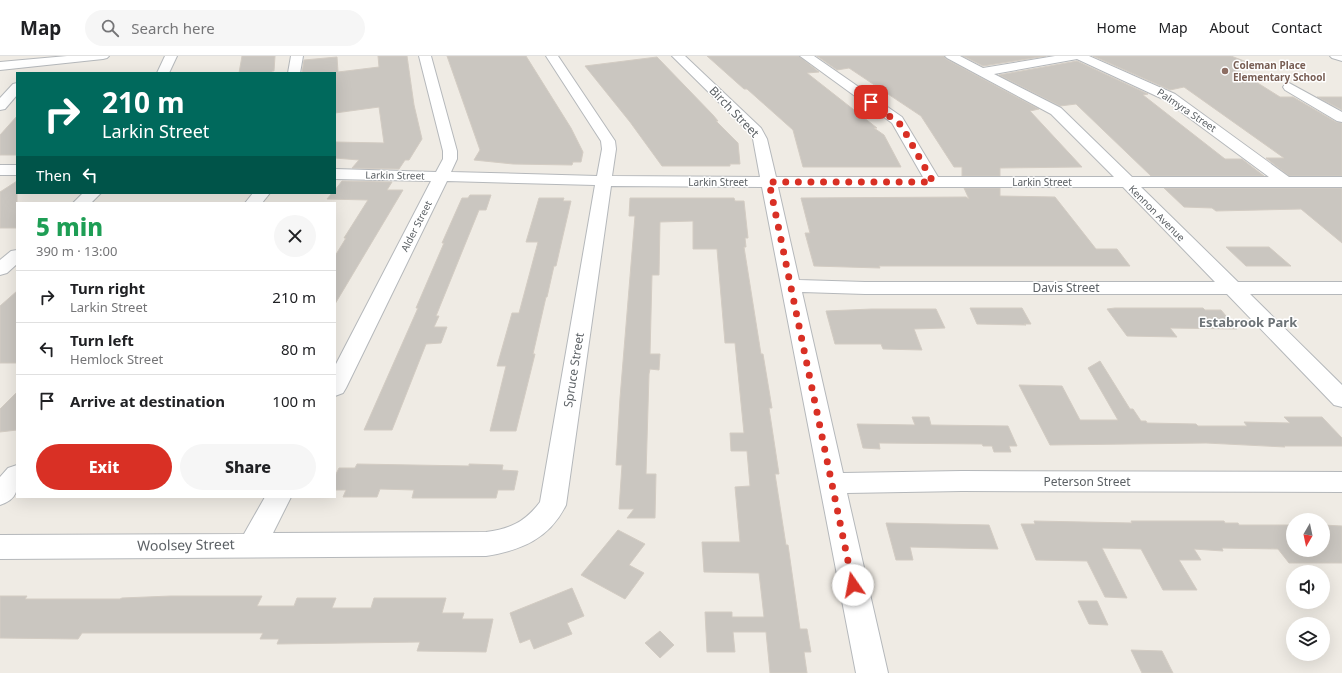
<!DOCTYPE html>
<html lang="en">
<head>
<meta charset="utf-8">
<style>
	:root { --surface:#fff; --page:#f6f6f6; --text:#202124; --muted:#757577; --line:#e0e0e0; --accent:#d93025 }
	body { margin:0; font-family:"Noto Sans",sans-serif; background:var(--page); color:var(--text); height:100vh; display:flex; flex-direction:column; font-size:15px; white-space:nowrap }
	* { box-sizing:border-box; margin:0 }
	p { font-size:13px; color:var(--muted) }
	.icon { flex:none; width:22px; height:22px; fill:none; stroke:currentColor; stroke-width:2; stroke-linecap:round; stroke-linejoin:round }
	.map { position:relative; flex:1; overflow:hidden }
	.drawer { position:absolute; left:16px; top:146px; width:320px; height:296px; display:flex; flex-direction:column; background:var(--surface); border-radius:0px; box-shadow:0 4px 16px #0002 }
	.drawer>* { flex:none }
	.hud { position:absolute; left:16px; top:16px; width:320px; height:122px; border-radius:0px; box-shadow:0 4px 16px #0002; background:#00695c; color:#fff; overflow:hidden }
	.needle { width:26px; rotate:189deg }
	.fabs { position:absolute; left:1286px; top:457px; display:grid; gap:8px }
	.fabs a { display:grid; place-items:center; width:44px; height:44px; border-radius:50%; background:var(--surface); box-shadow:0 4px 16px #0002; font-size:20px }
	.pin { position:absolute; display:grid; place-items:center; width:34px; height:34px; color:#fff; margin:-17px; border-radius:8px; box-shadow:0 2px 6px #0006 }
	.me { position:absolute; width:44px; margin:-22px; rotate:348deg; stroke-linejoin:round; filter:drop-shadow(0 0 3px #0008) }
	.turn { display:flex; align-items:center; gap:14px; height:84px; padding:0 20px; font-size:18px }
	.turn .icon { width:52px; height:52px; stroke-width:2.5 }
	.turn b { display:block; font-size:28px; line-height:34px }
	.then { display:flex; align-items:center; height:38px; padding:0 20px; background:#0003; gap:8px; font-size:15px }
	.round { display:grid; place-items:center; flex:none; width:42px; height:42px; border-radius:21px; background:var(--page) }
	.headline { display:flex; align-items:center; justify-content:space-between; height:68px; padding:0 20px }
	h1 { font-size:24px; font-weight:800; line-height:30px; color:#1e9e55 }
	.button { display:flex; gap:8px; margin-top:auto; padding:8px 20px }
	.button a { flex:1; height:46px; border-radius:24px; background:var(--accent); color:#fff; font-size:16px; font-weight:800; line-height:46px; text-align:center }
	.button a+a { background:var(--page); color:var(--text) }
	ul { padding:0; list-style:none }
	li { display:flex; align-items:center; gap:12px; height:52px; padding:0 20px; border-top:1px solid var(--line) }
	li div { flex:1 }
	li b { display:block; font-size:15px }
	li em { font-style:normal }
	header { display:flex; align-items:center; gap:24px; box-sizing:border-box; height:56px; padding:0 20px; background:var(--surface); border-bottom:1px solid var(--line) }
	header strong { font-size:19px }
	nav { display:flex; gap:22px; margin-inline-start:auto; font-size:14px }
	.search { width:280px; height:36px; background:var(--page); display:flex; align-items:center; gap:10px; box-sizing:border-box; padding:0 14px; border-radius:22px; color:var(--muted); font-size:15px }
	.map>svg:first-child { display:block }
	.building { fill:#cac6c0; stroke:#d3ccc3 }
	.lines { fill:none; stroke-linecap:round; stroke-linejoin:round }
	.minor-casing { stroke:#b5b8bb; stroke-width:2 }
	.minor { fill:#fff; fill-rule:evenodd }
	.route { stroke:#d93025; stroke-width:7; stroke-dasharray:0 12.6 }
	.education-dot { fill:#8d6e63; stroke:#fff; stroke-width:1.5 }
	.labels { text-anchor:middle; stroke-width:3; stroke-linejoin:round; paint-order:stroke }
	.far-education-label { font-size:10px; font-weight:bold; fill:#785e54; stroke:#fff; text-anchor:start }
	.far-street-label { font-size:10px; fill:#5c6165; stroke:#fff }
	.street-label { font-size:12px; fill:#5c6165; stroke:#fff }
	.neighbourhood-label { font-size:13px; font-weight:bold; fill:#6d7377; stroke:#fff }
	.near-street-label { font-size:14px; fill:#5c6165; stroke:#fff }
</style>
</head>
<body>
<header>
<strong>Map</strong>
<div class="search"><svg class="icon" aria-label="search" viewBox="0 0 24 24"><circle cx="10" cy="10" r="6"/><path d="M15 15l6 6"/></svg>Search here</div>
<nav><a>Home</a><a>Map</a><a>About</a><a>Contact</a></nav>
</header>
<div class="map">
<svg width="1342" height="617" viewBox="0 0 1342 617">
	<rect width="100%" height="100%" fill="#efebe4"/>
	<g class="building">
		<polygon points="242,0 275,0 274,15 272,15 272,17 239,17"/>
		<polygon points="378,0 407,0 414,49 422,83 409,104 405,104 399,113 352,112 359,104 335,102 335,86 384,87 379,51 335,57 335,17 302,17 304,4 337,1 338,16 379,11"/>
		<polygon points="447,0 526,0 571,72 583,96 581,106 573,106 572,109 513,108 474,104 480,94"/>
		<polygon points="707,0 799,0 819,16 807,17 877,72 874,72 884,79 901,111 803,111 793,74 747,33 744,33"/>
		<polygon points="817,0 944,0 946,3 1039,53 1030,55 1082,111 1000,112 1000,120 962,120 962,111 954,111 921,60 849,12 837,14"/>
		<polygon points="963,0 1046,0 983,10"/>
		<polygon points="1093,0 1231,0 1260,11 1237,14 1280,41 1293,41 1336,66 1342,67 1342,120 1289,120 1266,102 1284,102 1184,31 1170,34"/>
		<polygon points="657,1 713,59 718,65 716,65 738,87 740,108 730,108 730,110 662,110 630,66 585,10"/>
		<polygon points="1077,5 1148,38 1143,39 1225,103 1242,103 1264,120 1151,120 1076,48 1060,50 999,19"/>
		<polygon points="1317,41 1342,41 1342,54"/>
		<polygon points="17,60 17,99 0,99 0,79"/>
		<polygon points="17,125 17,172 0,172 0,136"/>
		<polygon points="342,125 392,126 387,134 403,134 335,248 335,200 346,182 344,182 368,144 327,143 332,137 335,137 335,134"/>
		<polygon points="964,132 1000,132 1000,140 1055,141 1096,193 1117,193 1130,210 879,210 880,212 814,210 805,177 810,177 801,142 966,141 969,143"/>
		<polygon points="1164,132 1342,132 1342,187 1301,153 1216,155 1212,152 1184,151"/>
		<polygon points="470,139 491,139 486,154 479,154 436,260 439,260 434,271 447,271 441,287 426,288 392,374 364,374 418,252 416,252 444,187 442,187 462,142 468,142"/>
		<polygon points="539,142 564,142 563,145 571,145 556,210 554,210 547,241 546,241 533,298 535,298 516,375 490,375 506,310 497,310 512,257 519,257 538,186 526,186"/>
		<polygon points="630,142 734,142 735,145 744,145 748,182 745,182 746,191 744,191 761,298 763,298 772,352 769,352 779,418 775,418 786,489 788,489 800,573 807,573 811,596 804,596 807,617 770,617 766,576 733,576 735,596 707,596 705,556 732,556 732,561 764,561 759,517 704,516 702,486 740,486 735,431 750,430 747,395 731,395 730,377 744,377 735,287 725,287 717,193 693,193 693,165 660,166 659,219 652,219 650,298 660,298 659,314 650,313 649,318 646,418 656,418 655,462 627,462 634,453 619,453 622,409 616,409 620,342 635,160 629,160"/>
		<polygon points="1226,191 1269,191 1291,210 1246,210"/>
		<polygon points="17,235 17,307 0,307 0,250"/>
		<polygon points="970,252 1022,252 1031,268 1024,268 1026,269 977,268"/>
		<polygon points="1115,252 1203,252 1205,254 1221,254 1237,273 1170,272 1177,281 1127,280 1107,253"/>
		<polygon points="872,253 936,253 945,272 914,273 922,294 883,293 881,288 835,288 826,255"/>
		<polygon points="1100,305 1130,353 1133,353 1141,365 1146,365 1147,367 1196,368 1198,370 1247,370 1244,366 1290,367 1284,361 1322,361 1342,382 1342,390 1284,390 1285,391 1206,387 1050,389 1019,329 1062,330 1080,364 1118,364 1088,312"/>
		<polygon points="17,336 17,374 0,376 0,353"/>
		<polygon points="912,361 929,361 931,369 1008,370 1017,390 1009,390 1011,396 994,396 992,390 983,390 982,388 879,387 880,393 863,392 857,368 915,369"/>
		<polygon points="357,408 469,410 469,408 503,409 502,414 518,415 514,434 498,434 496,442 412,442 414,434 380,433 377,441 343,441 346,434 335,434 335,420 339,412 355,412"/>
		<polygon points="1034,465 1132,467 1131,465 1224,465 1225,467 1238,467 1239,469 1293,469 1293,494 1323,494 1323,469 1342,470 1342,507 1289,507 1278,493 1222,492 1223,495 1194,493 1201,504 1179,504 1197,534 1163,534 1141,493 1102,492 1127,542 1105,541 1087,505 1036,504 1021,468 1035,468"/>
		<polygon points="886,467 989,469 998,493 910,491 913,504 896,504"/>
		<polygon points="618,474 645,488 629,509 644,517 625,543 581,519"/>
		<polygon points="572,532 584,560 567,567 572,578 534,593 530,583 520,587 510,557"/>
		<polygon points="0,540 27,540 25,543 120,543 122,542 171,540 262,540 257,550 294,550 297,542 336,542 332,552 371,552 374,542 446,542 442,557 464,557 462,563 493,563 486,596 417,595 420,586 277,588 279,583 260,583 263,577 82,577 78,583 0,582"/>
		<polygon points="1078,545 1097,545 1108,569 1089,568"/>
		<polygon points="660,575 674,589 660,602 645,587"/>
		<polygon points="1131,594 1162,595 1173,617 1142,617"/>
	</g>
	<g class="lines">
		<g class="minor-casing">
			<g id="minor">
				<polygon points="67,0 109,0 107,2 103,3 0,14 0,6"/>
				<polygon points="165,0 177,0 169,17 157,17"/>
				<polygon points="291,0 303,0 300,17 288,17"/>
				<path d="M419 0H431L457 95V103L451 116 597 120 602 93 601 85 546 0H558L615 85 616 93 612 120 760 121 753 83 750 77 672 0H685L761 72 767 83 776 121H923L892 67 800 0H814L902 61 938 121H1114L1051 58 947 2 945 0H960L983 12 1055 0H1089L1175 38 1289 121H1342V131H1141L1238 226H1342V238H1250L1342 329V351L1334 349 1227 238H865L802 236 843 417 962 415 1342 416V436L962 435 847 437 888 617H856L762 131 611 130 566 449C549 483 522 494 486 500L0 503V479L244 478 265 441H291L273 477 486 476C510 473 525 466 540 446L595 129 447 125 346 332 343 337 335 340V310L431 125 335 123V113L436 116 443 103V95ZM1077 3 1165 44 1269 121H1132L1061 52 994 18ZM778 131H1123L1215 226H865L799 224Z"/>
				<polygon points="1330,0 1342,0 1342,5 1332,2"/>
				<polygon points="17,27 17,39 5,53 0,54 0,42 13,28"/>
				<polygon points="1289,27 1342,56 1342,66 1337,65 1285,34 1283,31 1285,28"/>
				<rect x="0" y="109" width="17" height="10"/>
				<polygon points="83,137 101,137 91,147 73,147"/>
				<polygon points="253,137 270,137 262,147 245,147"/>
				<polygon points="17,194 17,208 7,217 0,219 0,204 11,195"/>
				<path d="M17 409C17 428 22 442 0 449V421L8 412Z"/>
			</g>
		</g>
		<use href="#minor" class="minor"/>
	</g>
	<g class="lines">
		<polyline class="route" points="853,529 769,126 933,126 901,69 871,46"/>
	</g>
	<circle class="education-dot" cx="1225" cy="15" r="4"/>
	<g class="labels">
		<g class="far-education-label">
			<text x="1233" y="13">Coleman Place<tspan x="1233" dy="12">Elementary School</tspan></text>
		</g>
		<g class="far-street-label">
			<text transform="translate(1187 54) rotate(34)" y="4">Palmyra Street</text>
			<text transform="translate(395 119) rotate(1)" y="4">Larkin Street</text>
			<text x="718" y="130">Larkin Street</text>
			<text x="1042" y="130">Larkin Street</text>
			<text transform="translate(1157 157) rotate(45)" y="4">Kennon Avenue</text>
			<text transform="translate(416 170) rotate(-63)" y="4">Alder Street</text>
		</g>
		<g class="street-label">
			<text transform="translate(734 56) rotate(46)" y="4">Birch Street</text>
			<text x="1066" y="236">Davis Street</text>
			<text transform="translate(574 314) rotate(-81)" y="4">Spruce Street</text>
			<text x="1087" y="430">Peterson Street</text>
		</g>
		<g class="neighbourhood-label">
			<text x="1248" y="271">Estabrook Park</text>
		</g>
		<g class="near-street-label">
			<text transform="translate(186 489) rotate(-1)" y="5">Woolsey Street</text>
		</g>
	</g>
</svg>
<div class="fabs">
<a><svg class="needle" viewBox="-14 -14 28 28"><path d="M0-13l5 13h-10z" fill="#e53935"/><path d="M0 13l5-13h-10z" fill="#757577"/></svg></a>
<a><svg class="icon" aria-label="sound" viewBox="0 0 24 24"><path d="M4 9h4l5-4v14l-5-4H4zM17 9q2 3 0 6"/></svg></a>
<a><svg class="icon" aria-label="layers" viewBox="0 0 24 24"><path d="M12 4l9 5-9 5-9-5zM3 14l9 5 9-5"/></svg></a>
</div>
<div class="pin" style="left:871px;top:46px;background:#d93025"><svg class="icon" aria-label="arrive" viewBox="0 0 24 24"><path d="M6 21V4h12l-3 4 3 4H6"/></svg></div>
<svg class="me" style="left:853px;top:529px" viewBox="-20 -20 40 40"><circle r="19" fill="#fff"/><path d="M0-13L10 11 0 6-10 11z" fill="#d93025"/></svg>
<div class="hud">
<div class="turn"><svg class="icon" aria-label="right" viewBox="0 0 24 24"><path d="M7 20v-9h11M14 6l5 5-5 5"/></svg><div><b>210 m</b>Larkin Street</div></div>
<div class="then">Then<svg class="icon" aria-label="left" viewBox="0 0 24 24"><path d="M17 20v-9H6M10 6l-5 5 5 5"/></svg></div>
</div>
<section class="drawer">
<div class="headline"><div><h1>5 min</h1><p>390 m · 13:00</p></div><a class="round"><svg class="icon" aria-label="close" viewBox="0 0 24 24"><path d="M6 6l12 12M18 6L6 18"/></svg></a></div>
<ul>
<li><svg class="icon" aria-label="right" viewBox="0 0 24 24"><path d="M7 20v-9h11M14 6l5 5-5 5"/></svg><div><b>Turn right</b><p>Larkin Street</p></div><em>210 m</em></li>
<li><svg class="icon" aria-label="left" viewBox="0 0 24 24"><path d="M17 20v-9H6M10 6l-5 5 5 5"/></svg><div><b>Turn left</b><p>Hemlock Street</p></div><em>80 m</em></li>
<li><svg class="icon" aria-label="arrive" viewBox="0 0 24 24"><path d="M6 21V4h12l-3 4 3 4H6"/></svg><div><b>Arrive at destination</b></div><em>100 m</em></li>
</ul>
<div class="button"><a>Exit</a><a>Share</a></div>
</section>
</div>
</body>
</html>
